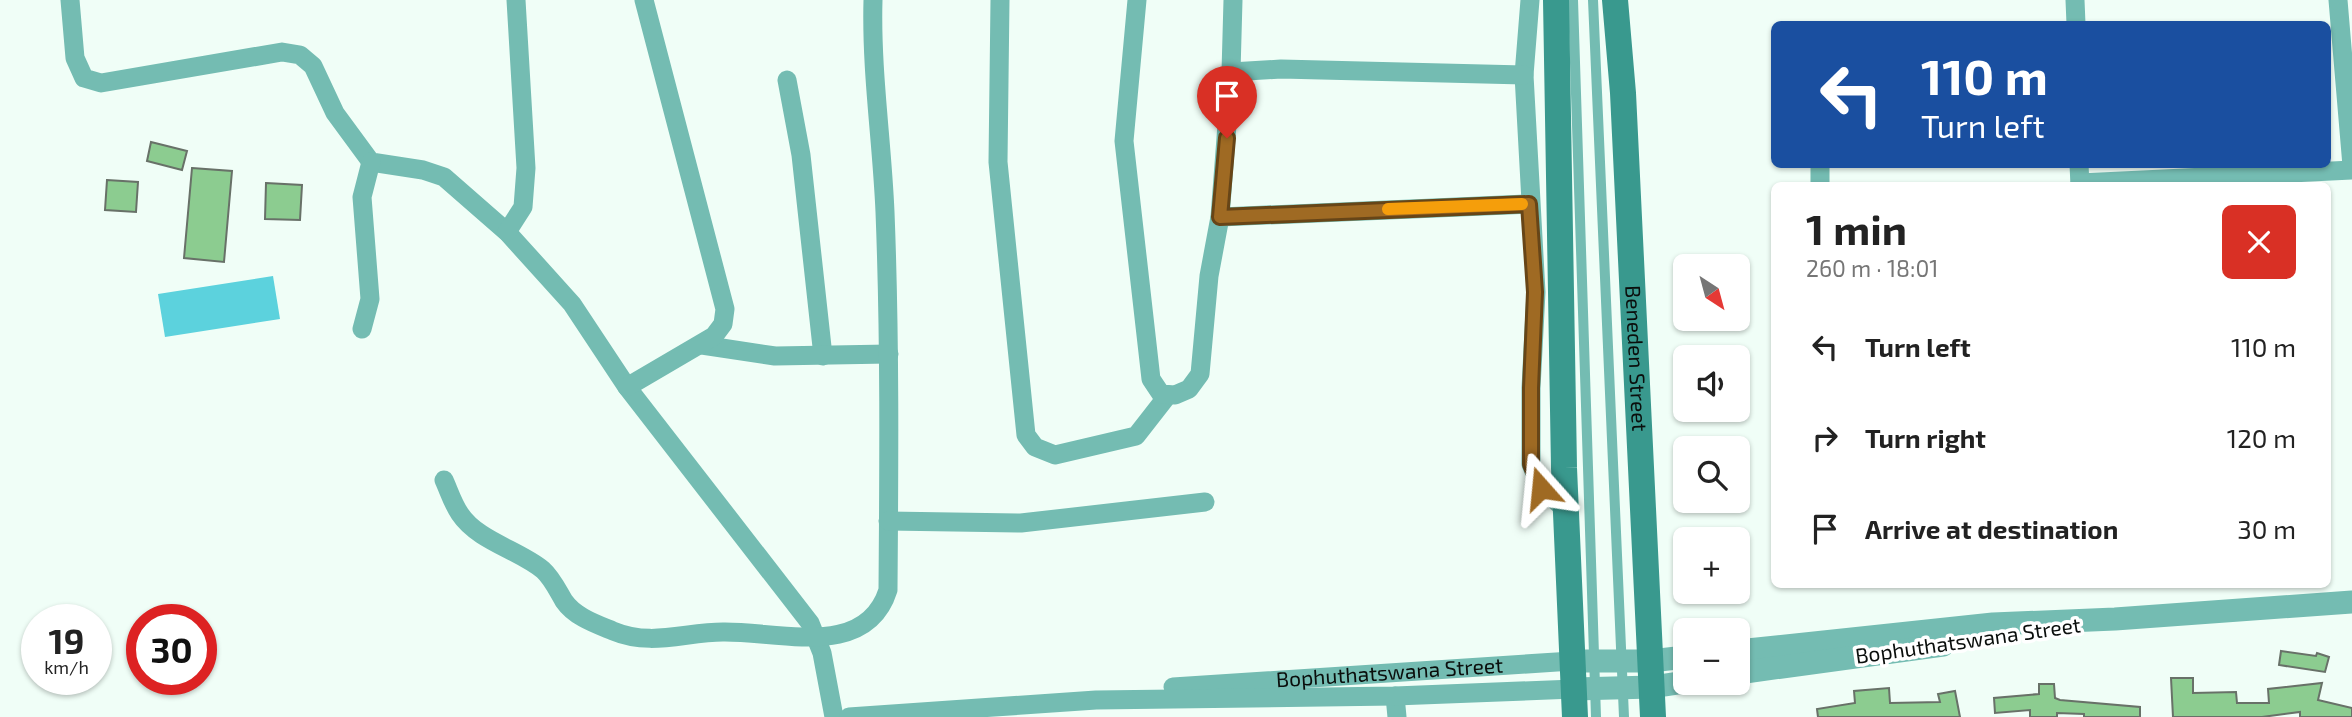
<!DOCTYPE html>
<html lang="en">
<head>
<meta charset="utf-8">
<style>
	:root { --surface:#fff; --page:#f6f6f6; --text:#222; --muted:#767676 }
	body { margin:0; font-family:"Exo 2",sans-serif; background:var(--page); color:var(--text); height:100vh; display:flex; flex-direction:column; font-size:26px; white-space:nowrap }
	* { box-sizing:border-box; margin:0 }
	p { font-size:23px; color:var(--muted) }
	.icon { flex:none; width:38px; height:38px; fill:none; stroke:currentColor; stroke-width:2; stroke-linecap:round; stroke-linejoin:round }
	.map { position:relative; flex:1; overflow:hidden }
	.drawer { position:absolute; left:1771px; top:182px; width:560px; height:406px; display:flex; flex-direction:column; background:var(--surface); border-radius:10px; box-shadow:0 2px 5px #0004 }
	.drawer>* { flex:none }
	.hud { position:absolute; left:1771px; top:21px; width:560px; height:147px; border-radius:10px; box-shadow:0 2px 5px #0004; background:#1a4fa0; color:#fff; overflow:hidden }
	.needle { width:46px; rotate:144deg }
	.controls { position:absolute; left:1673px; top:254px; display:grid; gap:14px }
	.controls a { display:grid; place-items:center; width:77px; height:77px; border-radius:10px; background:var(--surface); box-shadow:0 2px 5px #0004; font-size:35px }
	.speed { position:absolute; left:21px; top:604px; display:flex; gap:14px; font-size:35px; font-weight:700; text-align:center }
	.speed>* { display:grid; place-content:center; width:91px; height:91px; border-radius:50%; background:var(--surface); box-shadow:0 2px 5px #0004; line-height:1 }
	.speed small { font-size:18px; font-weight:400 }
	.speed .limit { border:10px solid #d22; background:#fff; color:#111 }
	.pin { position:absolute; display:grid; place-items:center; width:60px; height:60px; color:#fff; margin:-72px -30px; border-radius:50% 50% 50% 0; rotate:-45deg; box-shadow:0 0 7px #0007 }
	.pin .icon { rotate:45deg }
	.me { position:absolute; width:77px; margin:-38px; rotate:342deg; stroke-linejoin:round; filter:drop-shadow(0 0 5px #0008) }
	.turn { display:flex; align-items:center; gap:24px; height:147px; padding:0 35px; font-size:32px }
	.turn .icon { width:91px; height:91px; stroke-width:2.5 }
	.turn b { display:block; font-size:49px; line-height:60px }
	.round { display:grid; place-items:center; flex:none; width:74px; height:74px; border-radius:10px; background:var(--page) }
	.overview { display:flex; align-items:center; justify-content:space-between; height:119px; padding:0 35px }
	h1 { font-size:42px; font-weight:700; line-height:52px }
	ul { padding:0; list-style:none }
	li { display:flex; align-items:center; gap:21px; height:91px; padding:0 35px }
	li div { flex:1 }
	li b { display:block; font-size:26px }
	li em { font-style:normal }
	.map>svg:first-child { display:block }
	.water { fill:#5cd2dd }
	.building { fill:#8ccc90; stroke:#687168; stroke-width:2 }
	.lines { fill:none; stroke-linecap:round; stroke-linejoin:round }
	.service { stroke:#74bcb2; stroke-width:10 }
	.minor { stroke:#74bcb2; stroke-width:19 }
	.tertiary { stroke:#74bcb2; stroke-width:23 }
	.secondary { stroke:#39998e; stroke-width:26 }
	.route-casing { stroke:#674517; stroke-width:18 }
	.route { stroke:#9f6a23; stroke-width:12 }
	.slow { stroke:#f59e0b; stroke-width:12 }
	.labels { text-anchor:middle; stroke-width:7; stroke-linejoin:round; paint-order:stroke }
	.street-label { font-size:21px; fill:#0a0e0c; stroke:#fff }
</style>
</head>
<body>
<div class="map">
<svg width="2352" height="717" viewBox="0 0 2352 717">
	<rect width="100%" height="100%" fill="#f0fef7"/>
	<polygon class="water" points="273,276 280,319 165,337 158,294"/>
	<g class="building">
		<polygon points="151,142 187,151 182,170 147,161"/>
		<polygon points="192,168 232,171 224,262 184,258"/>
		<polygon points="107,180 138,182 136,212 105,210"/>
		<polygon points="266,183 302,185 300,220 265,219"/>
		<polygon points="2281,651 2316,656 2317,653 2329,657 2325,672 2279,665"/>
		<polygon points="2171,678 2193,678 2193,693 2236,692 2237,703 2269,703 2268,689 2322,683 2318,700 2352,708 2352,717 2300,717 2300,712 2262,717 2173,717"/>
		<polygon points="2039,684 2054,684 2055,698 2060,700 2140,707 2140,717 2084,717 2084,714 2057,713 2057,717 2030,717 2030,710 1995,713 1994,698 2039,694"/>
		<polygon points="1889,688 1890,703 1940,702 1938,694 1955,691 1960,717 1818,717 1817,709 1855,703 1854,691"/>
	</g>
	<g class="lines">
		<g class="service">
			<polyline points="1573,0 1596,717"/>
			<polyline points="1593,0 1624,717"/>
		</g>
		<g class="minor">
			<polyline points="70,0 75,58 84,78 101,83 282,52 300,55 313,66 335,113 371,162 423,170 444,177 507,232 572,304 627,387 810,623 822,653 834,717"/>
			<polyline points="1000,0 998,162 1026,435 1035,447 1055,455 1136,436 1168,395"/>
			<polyline points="1137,0 1124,141 1151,379 1161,394 1175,395 1189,389 1200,374 1209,276 1220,217 1231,72 1233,0"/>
			<polyline points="1530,0 1524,75 1536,292 1531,388 1531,464 1541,488 1565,509"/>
			<polyline points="2075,0 2076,24"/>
			<polyline points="2338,0 2352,166"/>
			<polyline points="1231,72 1281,69 1524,75"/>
			<polyline points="787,80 801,155 823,356"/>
			<polyline points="1820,164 1820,186"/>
			<polyline points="2079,164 2080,186"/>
			<polyline points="2080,183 2352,170"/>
			<polyline points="1220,217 1529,204"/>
			<polyline points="507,232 523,207 526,168 516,0"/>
			<polyline points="362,329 370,299 362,197 371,162"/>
			<polyline points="702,345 775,356 889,354"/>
			<polyline points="627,387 714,336 723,324 725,309 644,0"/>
			<path d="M444 480C449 491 453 504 460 514 478 541 519 550 543 570 552 578 558 591 564 601 575 617 596 624 613 631 651 647 685 632 723 632 778 631 866 660 888 590 889 464 890 339 885 212 882 141 871 71 873 0"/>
			<polyline points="888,521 1021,523 1205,502"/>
			<path id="s1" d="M1173 687 1572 661"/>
			<polyline points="1395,696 1397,717"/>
			<polyline points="849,717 1096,700 1395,696 1574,689"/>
		</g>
		<g class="tertiary">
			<polyline points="1738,651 1993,624 2115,619 2352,602"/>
			<polyline points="1572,661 1651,661 1685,657"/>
			<polyline points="1738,673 1943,645"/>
			<polyline points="1574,689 1652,687 1685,682"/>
		</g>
		<g class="secondary">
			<polyline points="1556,0 1564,468 1575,717"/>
			<path id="s2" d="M1615 0 1623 93 1653 717"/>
		</g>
	</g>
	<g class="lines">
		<g class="route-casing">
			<polyline id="route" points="1227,138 1220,217 1529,204 1535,292 1531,388 1531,464 1541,488"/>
		</g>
		<use href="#route" class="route"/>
		<polyline class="slow" points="1388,209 1522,204"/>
	</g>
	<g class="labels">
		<g class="street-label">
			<text dy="7" stroke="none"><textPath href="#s2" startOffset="359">Beneden Street</textPath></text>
			<text transform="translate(1968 641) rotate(-8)" y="7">Bophuthatswana Street</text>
			<text dy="7" stroke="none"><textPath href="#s1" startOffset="217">Bophuthatswana Street</textPath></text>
		</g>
	</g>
</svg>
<div class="controls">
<a><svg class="needle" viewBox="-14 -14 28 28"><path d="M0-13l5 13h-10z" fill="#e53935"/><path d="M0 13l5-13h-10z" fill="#767676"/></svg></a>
<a><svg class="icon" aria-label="sound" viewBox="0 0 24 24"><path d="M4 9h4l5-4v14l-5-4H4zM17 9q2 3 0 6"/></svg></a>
<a><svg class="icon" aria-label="search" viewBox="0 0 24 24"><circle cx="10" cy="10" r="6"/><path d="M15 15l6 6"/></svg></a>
<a>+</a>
<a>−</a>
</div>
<div class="speed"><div>19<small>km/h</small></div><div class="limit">30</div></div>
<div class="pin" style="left:1227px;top:138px;background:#d93025"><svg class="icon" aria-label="arrive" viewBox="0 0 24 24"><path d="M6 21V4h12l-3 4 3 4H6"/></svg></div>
<svg class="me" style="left:1541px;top:488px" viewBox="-20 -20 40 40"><path d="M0-17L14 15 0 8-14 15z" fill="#9f6a23" stroke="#fff" stroke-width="4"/></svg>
<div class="hud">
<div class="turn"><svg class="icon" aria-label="left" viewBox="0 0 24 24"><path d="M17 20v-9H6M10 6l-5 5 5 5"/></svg><div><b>110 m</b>Turn left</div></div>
</div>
<section class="drawer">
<div class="overview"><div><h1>1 min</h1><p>260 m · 18:01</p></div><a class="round" style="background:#d93025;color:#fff"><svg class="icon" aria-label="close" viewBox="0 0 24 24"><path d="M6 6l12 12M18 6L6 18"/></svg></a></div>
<ul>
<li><svg class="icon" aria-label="left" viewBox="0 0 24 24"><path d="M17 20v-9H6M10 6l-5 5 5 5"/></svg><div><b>Turn left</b></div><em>110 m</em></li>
<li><svg class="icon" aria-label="right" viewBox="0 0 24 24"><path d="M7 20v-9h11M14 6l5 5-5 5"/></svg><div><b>Turn right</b></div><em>120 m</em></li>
<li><svg class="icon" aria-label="arrive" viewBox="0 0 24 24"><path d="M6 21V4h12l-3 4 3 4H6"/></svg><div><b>Arrive at destination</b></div><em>30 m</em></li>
</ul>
</section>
</div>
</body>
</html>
